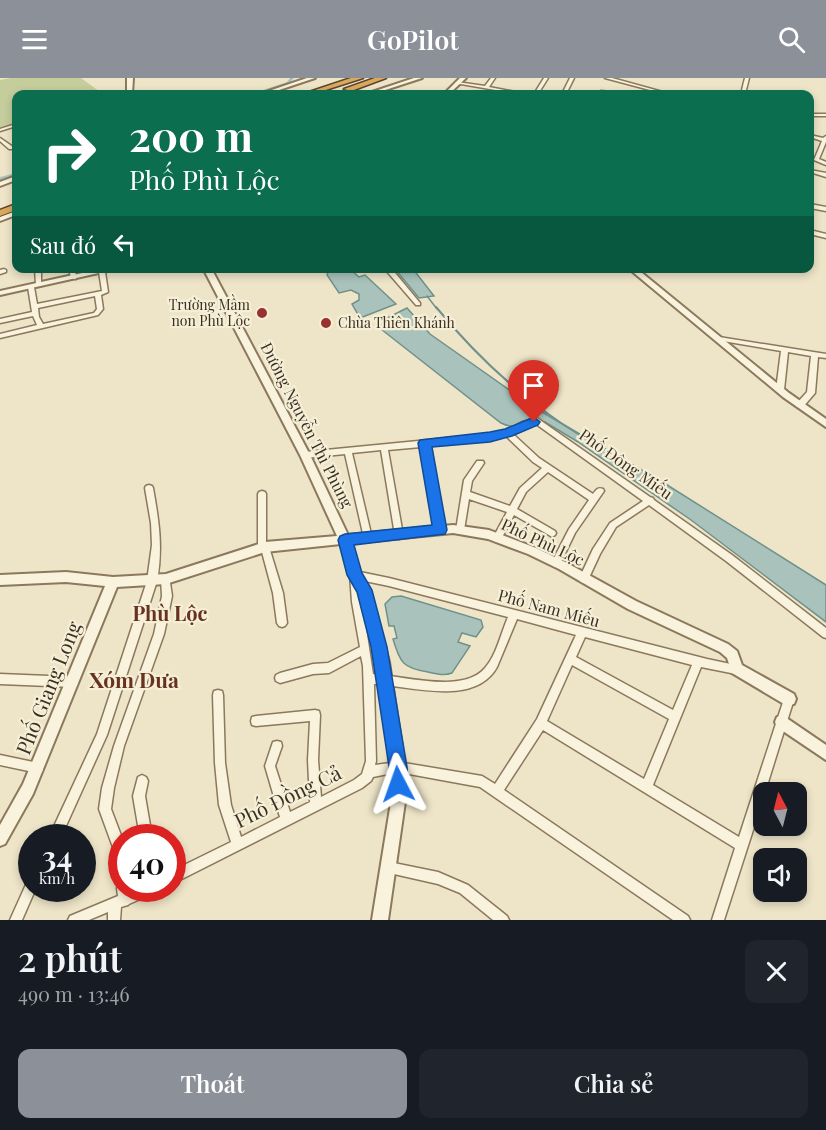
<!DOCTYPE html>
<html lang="vi">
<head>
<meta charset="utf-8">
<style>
	:root { --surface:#171b24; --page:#20242c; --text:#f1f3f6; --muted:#9ea1a6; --accent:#8c9099 }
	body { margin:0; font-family:"Playfair Display",serif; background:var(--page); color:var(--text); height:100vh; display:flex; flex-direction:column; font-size:22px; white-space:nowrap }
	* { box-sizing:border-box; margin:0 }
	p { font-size:20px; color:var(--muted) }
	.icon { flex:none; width:33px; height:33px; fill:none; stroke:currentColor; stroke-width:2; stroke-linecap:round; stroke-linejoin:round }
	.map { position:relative; height:842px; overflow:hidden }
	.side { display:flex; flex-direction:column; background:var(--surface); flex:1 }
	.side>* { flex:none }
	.banner { position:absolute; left:12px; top:12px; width:802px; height:183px; border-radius:12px; box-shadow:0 3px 9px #0003; background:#0b6e4f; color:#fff; overflow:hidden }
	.needle { width:39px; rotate:353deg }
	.controls { position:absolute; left:753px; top:704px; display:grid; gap:12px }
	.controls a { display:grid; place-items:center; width:54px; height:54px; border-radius:12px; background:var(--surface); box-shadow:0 3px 9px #0003; font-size:30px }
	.speed { position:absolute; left:18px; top:746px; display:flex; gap:12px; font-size:30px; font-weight:700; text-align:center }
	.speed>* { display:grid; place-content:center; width:78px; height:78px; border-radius:50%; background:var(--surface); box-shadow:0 3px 9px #0003; line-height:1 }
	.speed small { font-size:15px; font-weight:400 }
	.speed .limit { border:9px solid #d22; background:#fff; color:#111 }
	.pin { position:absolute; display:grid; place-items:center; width:51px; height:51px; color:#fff; margin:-62px -26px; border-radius:50% 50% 50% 0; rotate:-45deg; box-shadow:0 0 6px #0007 }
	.pin .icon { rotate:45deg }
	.me { position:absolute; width:66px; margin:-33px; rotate:356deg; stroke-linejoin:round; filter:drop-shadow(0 0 4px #0008) }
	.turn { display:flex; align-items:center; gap:21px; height:126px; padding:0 18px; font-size:27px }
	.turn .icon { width:78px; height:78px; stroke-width:2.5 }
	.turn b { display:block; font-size:42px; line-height:51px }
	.then { display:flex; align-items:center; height:57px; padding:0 18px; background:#0003; gap:12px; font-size:22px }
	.round { display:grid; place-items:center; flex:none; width:63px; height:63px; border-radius:12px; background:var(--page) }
	.summary { display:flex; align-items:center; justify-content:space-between; height:102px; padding:0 18px }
	h1 { font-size:36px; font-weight:600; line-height:45px }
	.cta { display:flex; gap:12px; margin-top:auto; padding:12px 18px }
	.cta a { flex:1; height:69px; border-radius:12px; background:var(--accent); color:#fff; font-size:24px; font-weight:600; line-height:69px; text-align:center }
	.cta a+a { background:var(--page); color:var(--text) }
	header { display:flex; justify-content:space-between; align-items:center; height:78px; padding:0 18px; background:var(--accent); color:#fff; font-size:27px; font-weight:600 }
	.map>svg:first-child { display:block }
	.green { fill:#c5cd9c }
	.water { fill:#a9c3bc; stroke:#70918a; stroke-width:1.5 }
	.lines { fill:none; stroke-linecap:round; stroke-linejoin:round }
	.stream-far1 { stroke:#70918a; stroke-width:1.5 }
	.stream { stroke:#70918a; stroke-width:2 }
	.canal { fill:#a9c3bc; fill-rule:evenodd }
	.minor-casing { stroke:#8b785d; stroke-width:3 }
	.tertiary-casing { stroke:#8b785d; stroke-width:4 }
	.motorway-casing { stroke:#594531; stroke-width:3 }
	.minor { fill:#f9f2dc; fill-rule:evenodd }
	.tertiary { fill:#f9f2dc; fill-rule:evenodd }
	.motorway { fill:#dba95c; fill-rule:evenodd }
	.route { fill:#1a73e8; stroke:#114b97; stroke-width:1.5 }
	.poi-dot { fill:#99322e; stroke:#f6efd8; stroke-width:2 }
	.labels { text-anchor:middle; stroke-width:4.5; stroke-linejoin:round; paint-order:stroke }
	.far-poi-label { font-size:14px; fill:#3b2f21; stroke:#f6efd8; text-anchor:end }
	.street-label { font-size:16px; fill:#3b2f21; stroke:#f6efd8 }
	.quarter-label { font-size:20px; font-weight:bold; fill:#673320; stroke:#f6efd8 }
	.near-street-label { font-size:20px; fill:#3b2f21; stroke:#f6efd8 }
	.near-neighbourhood-label { font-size:21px; font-weight:bold; fill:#673320; stroke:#f6efd8 }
</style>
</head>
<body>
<header><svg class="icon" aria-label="menu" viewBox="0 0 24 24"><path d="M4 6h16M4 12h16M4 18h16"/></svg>GoPilot<svg class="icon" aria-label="search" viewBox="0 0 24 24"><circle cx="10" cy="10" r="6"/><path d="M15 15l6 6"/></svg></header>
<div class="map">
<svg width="826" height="842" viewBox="0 0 826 842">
	<rect width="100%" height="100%" fill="#eee5c8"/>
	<polygon class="green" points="11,0 81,0 103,16 16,16 16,45 0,50 0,2"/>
	<g class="water">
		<polygon points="339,191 350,191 359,199 365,197 396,226 360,240 352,226 359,222 359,216 351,212 339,215 327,197 328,194"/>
		<polygon points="395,191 413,191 434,218 419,220"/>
		<path d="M407 230 430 256 535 330 664 405 826 507V544L691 442 578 364 545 344C527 341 519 354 501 345L377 248V245Z"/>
		<path d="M401 518 481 542 483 549 476 559 462 555 458 564 470 568 452 595C444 598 437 596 428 594 403 590 400 585 393 561L397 560 394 548H389L385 526 392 519Z"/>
	</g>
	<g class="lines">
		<polyline class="stream-far1" points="427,218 437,231"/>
		<path class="stream" d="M436 229C472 273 514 313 561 345 585 361 611 375 636 390"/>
		<g class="canal">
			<polygon points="290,0 294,0 289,6 256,16 251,16 287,4"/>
			<polygon points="16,95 16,97 0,103 0,99"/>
		</g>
		<g class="minor-casing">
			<g id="minor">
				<polygon points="491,0 495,0 489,9 526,16 519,16 455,5 457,4 485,8"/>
				<polygon points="544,0 548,0 538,16 534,16"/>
				<polygon points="570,0 574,0 566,16 562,16"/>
				<polygon points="605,0 612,0 670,16 665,16"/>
				<polygon points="745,0 749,0 745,16 741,16"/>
				<polygon points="601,13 622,15 624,16 599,16"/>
				<rect x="810" y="36" width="16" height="2"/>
				<polygon points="16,46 16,48 0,53 0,51"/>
				<polygon points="810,57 823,60 826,58 826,64 819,81 826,84 826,87 814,82 822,63 810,59"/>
				<polygon points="0,60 13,69 13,71 9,71 0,63"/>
				<polygon points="810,92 826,95 826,99 810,94"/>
				<polygon points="810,126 826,129 826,133 810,130"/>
				<polygon points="810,152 826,156 826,160 810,156"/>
				<polygon points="35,190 41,190 41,208 37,208 36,207"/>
				<polygon points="69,190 75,190 76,201 71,200"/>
				<polygon points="384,190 391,190 420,225 420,227 416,227"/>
				<polygon points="4,191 6,192 6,194 0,196 0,192"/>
				<path d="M102 192 105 194 108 214 101 217 103 231 98 237 0 260V256L37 247 33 238 0 245V241L32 234 28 209 29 208H33L34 209 37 226 102 213 99 194ZM95 218 97 231 94 235 43 246 39 239 38 230Z"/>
				<polygon points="719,259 826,276 826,280 818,279 815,315 803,329 797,329 796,327 797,325 807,314 811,278 788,274 784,312 780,314 776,312 781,273 717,262 717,260"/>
				<path d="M537 340 650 419 653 420 654 422 732 477 826 550V560L823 559 726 483 649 427 616 449 600 476 587 504 584 505 581 504 579 501 593 471 610 445 643 423 536 346 527 348 513 356 539 380 593 416C596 412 598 409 603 411L604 413 575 455 559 488 556 489 553 488 552 485 553 482 569 451 589 422 548 394 526 414 517 431 555 453 556 455 555 457 552 459 549 457 514 437 500 463 497 464 494 463 493 460 507 434 469 421 464 452 463 454H457L456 452 464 402 477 383H483L484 385 472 403 470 414 510 428 520 410 542 390 533 384 506 358 490 362 428 368 444 452 443 454H437L436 452 421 369 388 372 403 457 402 460 399 461 396 460 395 457 381 372 352 375 372 460 371 463 368 464 365 463 364 460 345 376 305 380 301 377 305 374 490 356 506 353 522 344Z"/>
				<path d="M149 407 152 408 153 410C159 443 163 470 157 503L107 657 61 759H49L97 656 147 503 152 467 151 445 145 410 146 408Z"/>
				<polygon points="262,413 265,414 266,416 266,466 269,469 283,515 287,545 285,548 282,549 279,548 277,545 273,515 262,474 259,473 258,470 258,416 259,414"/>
				<path d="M355 493 389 500 707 581 740 588 741 591 740 594 736 596 701 589 653 707 739 759 784 621 785 617 789 616 793 617 794 621 765 714H764V718L724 842H712L735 770 543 652 504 712 688 838 690 842H673L480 709 398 694 373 699 371 703 362 710 172 806V793L231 764 219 727 215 685 213 617 214 613 218 612 222 613 223 617 225 685 231 727 241 759 280 739 265 688 273 664 277 663 281 664 282 668 275 688 290 734 310 724 308 682 310 643 256 648 252 647 251 643 252 639 256 638 315 632 319 633 320 637 318 682 321 719 354 702 362 696 366 683 363 588 361 578 329 595 313 596 280 605 276 603 275 600 276 597 280 595 313 586 328 585 360 569 352 524 350 497 352 494ZM360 502 389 508 508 539C501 555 497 576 485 590 463 616 404 598 373 596L362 524ZM517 541 576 557 537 641 495 706 482 698 398 684 375 687 376 683 374 606C410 608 475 629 497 589ZM585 559 692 587 673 632 576 579ZM572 587 669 641 644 701 547 643Z"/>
				<polygon points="166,497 169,498 172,518 164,556 124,668 114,710 111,731 122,760 122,798 118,796 116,792 114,772 99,731 102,710 114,668 154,556 162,518 161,501 163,498"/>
				<polygon points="0,596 73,599 77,601 78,604 77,607 73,609 0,606"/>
				<polygon points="0,677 38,685 42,686 43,690 42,694 38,695 0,687"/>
				<polygon points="142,697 146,699 148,703 145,718 152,759 140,759 133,718 138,699"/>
				<polygon points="389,784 438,794 468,807 507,838 509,842 493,842 460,815 438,806 385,794 383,790 385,786"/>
				<polygon points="32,800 32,810 36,810 22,842 10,842 28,802"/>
				<polygon points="122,805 122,810 129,810 129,813 137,810 158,810 156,814 129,826 128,827 121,829 120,842 108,842 108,834 89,842 68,842 70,838 118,818 117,810 119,806"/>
			</g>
		</g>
		<g class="tertiary-casing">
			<g id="tertiary">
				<polygon points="127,0 133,0 132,16 127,16"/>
				<polygon points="307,0 315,0 267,16 260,16"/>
				<polygon points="414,0 422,0 373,16 366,16"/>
				<polygon points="460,0 466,0 449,16 444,16"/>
				<polygon points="16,98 16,102 0,108 0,104"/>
				<polygon points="16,133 16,137 0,143 0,139"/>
				<polygon points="105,190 121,190 0,217 0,213"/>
				<polygon points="203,190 211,190 310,377 348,457 453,447 489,452 536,470 567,485 636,523 728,566 737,573 742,587 794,616 796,621 794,626 789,627 784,626 732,595 727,580 720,574 628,531 559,491 528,476 488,461 453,455 351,465 360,496 370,512 389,584 405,689 405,724 388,842 372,842 391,724 391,689 377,584 359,513 349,497 341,466 265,474 166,506 117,509 33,716 5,766 0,768 0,747 23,706 105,508 66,504 0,507 0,497 66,494 113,499 166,496 265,464 337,458 300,377"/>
				<polygon points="628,190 636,190 789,315 826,341 826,349 783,319"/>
				<polygon points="782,637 826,667 826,682 777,649 775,644 777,639"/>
			</g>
		</g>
		<g class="motorway-casing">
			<g id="motorway">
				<polygon points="351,0 363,0 313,16 303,16"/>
				<polygon points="375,0 386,0 351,13 344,11"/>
				<polygon points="16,126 16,132 0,138 0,132"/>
			</g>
		</g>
		<use href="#minor" class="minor"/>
		<use href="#tertiary" class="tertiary"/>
		<use href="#motorway" class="motorway"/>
	</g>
	<polygon class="route" points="534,339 540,344 538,347 512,358 490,364 432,369 447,452 445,456 354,467 362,495 372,512 387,569 407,689 408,706 405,713 398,716 392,713 389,706 389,689 371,569 357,514 347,497 338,462 340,458 345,456 432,447 418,365 420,362 490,354 505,351"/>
	<g class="poi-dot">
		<circle cx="262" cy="235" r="6"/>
		<circle cx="326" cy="245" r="6"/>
	</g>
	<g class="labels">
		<g class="far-poi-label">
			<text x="250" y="232">Trường Mầm<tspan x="250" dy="16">non Phù Lộc</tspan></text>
			<text x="338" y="250" text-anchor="start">Chùa Thiên Khánh</text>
		</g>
		<g class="street-label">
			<text transform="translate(307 347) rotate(63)" y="6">Đường Nguyễn Thì Phùng</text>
			<text transform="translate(626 386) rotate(35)" y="6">Phố Đông Miếu</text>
			<text transform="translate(543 464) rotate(25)" y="6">Phố Phù Lộc</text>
			<text transform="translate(549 530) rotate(15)" y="6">Phố Nam Miếu</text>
		</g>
		<g class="quarter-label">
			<text x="170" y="543">Phù Lộc</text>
		</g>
		<g class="near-street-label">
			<text transform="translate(49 610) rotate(-68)" y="7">Phố Giang Long</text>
			<text transform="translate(288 719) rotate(-26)" y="7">Phố Đồng Cả</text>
		</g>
		<g class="near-neighbourhood-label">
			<text x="134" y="610">Xóm Dưa</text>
		</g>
	</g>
</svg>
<div class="controls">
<a><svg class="needle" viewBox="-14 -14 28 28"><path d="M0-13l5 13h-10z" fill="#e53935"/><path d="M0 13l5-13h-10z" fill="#9ea1a6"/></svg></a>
<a><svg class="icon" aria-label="sound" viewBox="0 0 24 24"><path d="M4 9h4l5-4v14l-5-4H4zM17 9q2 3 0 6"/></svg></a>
</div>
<div class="speed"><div>34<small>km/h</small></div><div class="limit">40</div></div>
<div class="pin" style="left:534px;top:344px;background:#d93025"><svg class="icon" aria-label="arrive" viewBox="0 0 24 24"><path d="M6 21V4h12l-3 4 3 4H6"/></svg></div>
<svg class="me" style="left:398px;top:706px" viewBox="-20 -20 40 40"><path d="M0-17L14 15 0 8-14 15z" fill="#1a73e8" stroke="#fff" stroke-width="4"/></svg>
<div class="banner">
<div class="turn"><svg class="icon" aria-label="right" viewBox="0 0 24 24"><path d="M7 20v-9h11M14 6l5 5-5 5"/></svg><div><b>200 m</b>Phố Phù Lộc</div></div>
<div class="then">Sau đó<svg class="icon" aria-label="left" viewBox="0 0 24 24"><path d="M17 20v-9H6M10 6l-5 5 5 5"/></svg></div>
</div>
</div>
<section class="side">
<div class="summary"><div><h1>2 phút</h1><p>490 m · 13:46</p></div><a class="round"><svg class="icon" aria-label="close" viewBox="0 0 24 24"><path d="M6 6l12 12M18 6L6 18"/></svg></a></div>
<div class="cta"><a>Thoát</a><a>Chia sẻ</a></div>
</section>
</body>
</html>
